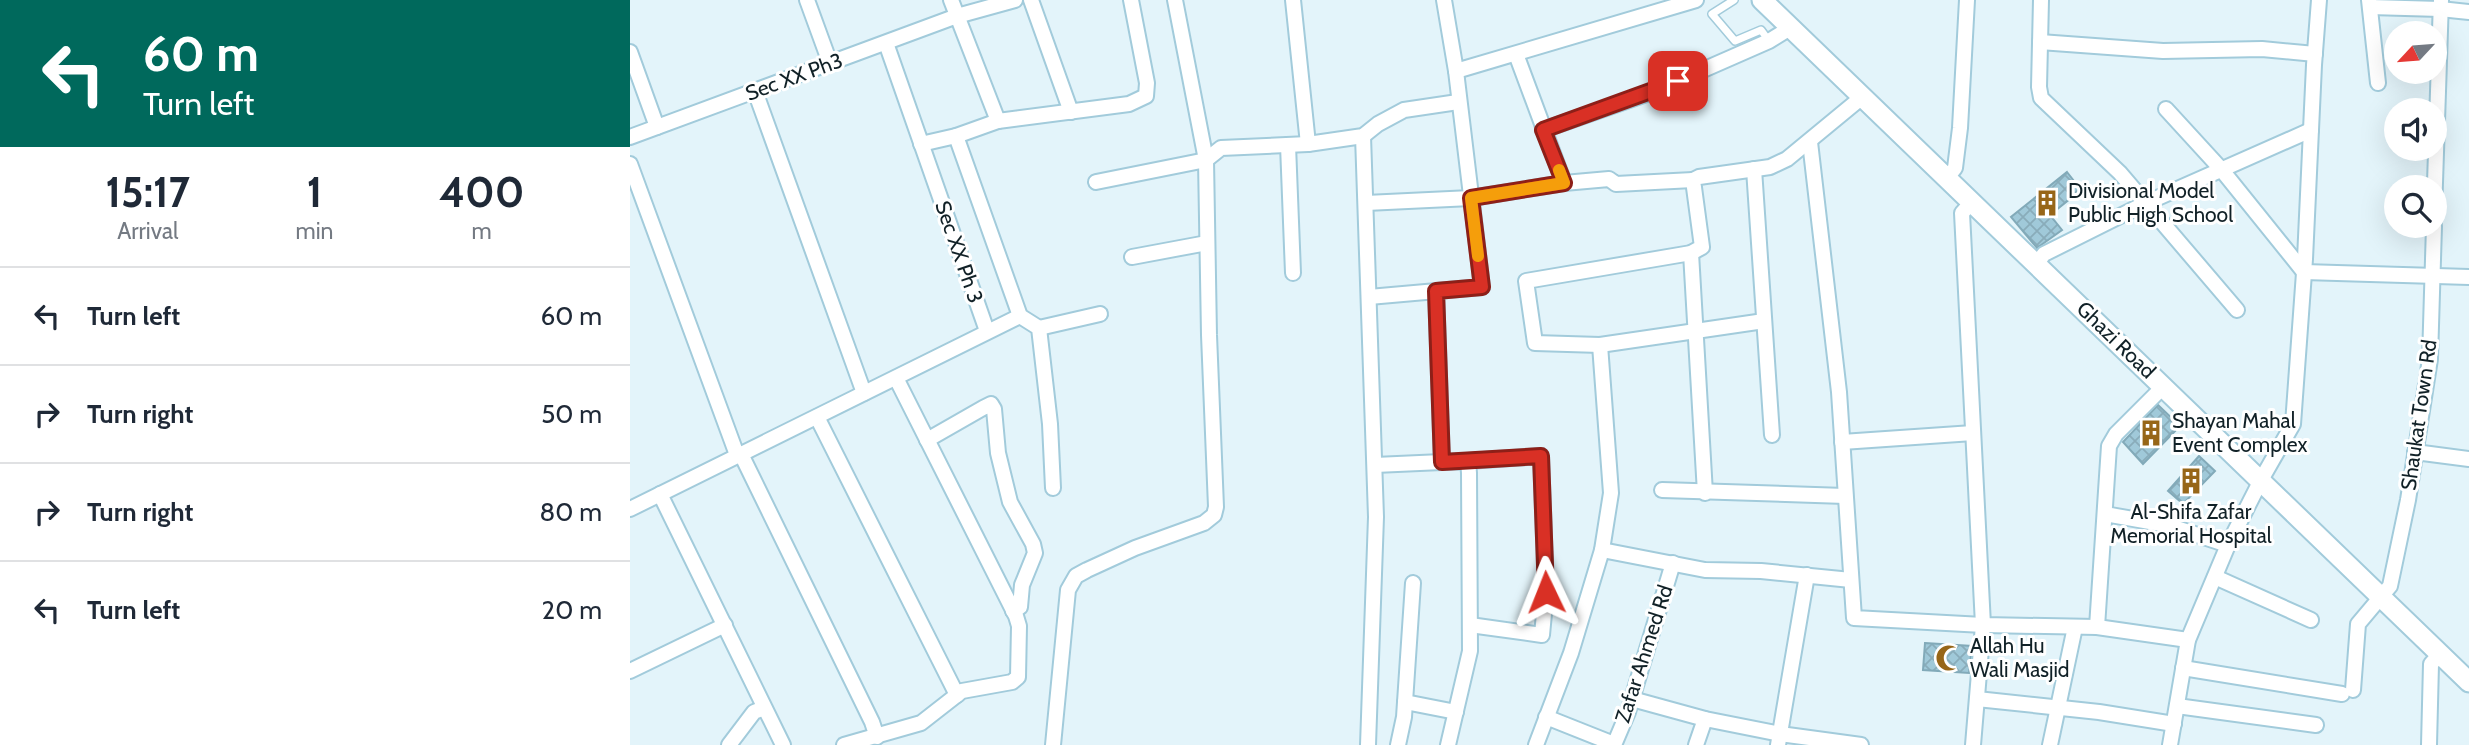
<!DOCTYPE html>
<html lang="en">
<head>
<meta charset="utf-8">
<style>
	:root { --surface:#fff; --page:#f2f2f3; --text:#1f2937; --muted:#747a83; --line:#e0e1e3 }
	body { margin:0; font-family:Cabin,sans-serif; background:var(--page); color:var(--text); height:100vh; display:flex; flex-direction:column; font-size:26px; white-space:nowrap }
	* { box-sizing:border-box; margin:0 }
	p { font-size:23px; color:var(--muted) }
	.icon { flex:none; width:38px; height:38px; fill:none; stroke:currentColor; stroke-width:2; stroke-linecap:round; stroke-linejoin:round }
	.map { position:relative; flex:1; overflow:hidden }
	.panel { display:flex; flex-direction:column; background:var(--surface); width:630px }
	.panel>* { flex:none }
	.banner { background:#00695c; color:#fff; overflow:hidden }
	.needle { width:46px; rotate:244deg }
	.fabs { position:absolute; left:1754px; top:21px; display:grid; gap:14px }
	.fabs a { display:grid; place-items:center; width:63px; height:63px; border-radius:50%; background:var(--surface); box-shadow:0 7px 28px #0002; font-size:35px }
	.pin { position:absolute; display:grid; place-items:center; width:60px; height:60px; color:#fff; margin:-30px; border-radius:14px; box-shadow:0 4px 10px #0006 }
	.me { position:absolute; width:77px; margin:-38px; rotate:358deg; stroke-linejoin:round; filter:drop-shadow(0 0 5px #0008) }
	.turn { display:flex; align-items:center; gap:24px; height:147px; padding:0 28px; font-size:32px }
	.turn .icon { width:91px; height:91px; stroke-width:2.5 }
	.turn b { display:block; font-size:49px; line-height:60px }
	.eta { display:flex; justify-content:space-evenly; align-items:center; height:119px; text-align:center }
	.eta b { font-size:42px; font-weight:700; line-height:49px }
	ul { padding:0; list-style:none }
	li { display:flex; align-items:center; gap:21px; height:98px; padding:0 28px; border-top:2px solid var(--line) }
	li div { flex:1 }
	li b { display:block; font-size:26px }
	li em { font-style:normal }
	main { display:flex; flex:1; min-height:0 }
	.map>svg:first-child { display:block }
	.building { fill:url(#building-cross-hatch); stroke:#82aab9; stroke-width:2 }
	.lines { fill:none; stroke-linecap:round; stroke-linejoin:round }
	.service-casing { stroke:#a2cbdb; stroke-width:10 }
	.minor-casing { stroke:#a2cbdb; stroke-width:18 }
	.secondary-casing { stroke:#a2cbdb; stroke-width:23 }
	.service { stroke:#fff; stroke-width:7 }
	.minor { stroke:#fff; stroke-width:14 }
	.secondary { stroke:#fff; stroke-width:19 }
	.route-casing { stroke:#8d1f18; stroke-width:18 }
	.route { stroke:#d93025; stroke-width:12 }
	.slow { stroke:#f59e0b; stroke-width:12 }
	.labels { text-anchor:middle; stroke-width:6; stroke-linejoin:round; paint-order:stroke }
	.street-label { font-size:21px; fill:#112127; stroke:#fff }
	.poi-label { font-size:21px; fill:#112127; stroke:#fff; text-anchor:start }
</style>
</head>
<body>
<main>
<section class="panel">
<div class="banner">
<div class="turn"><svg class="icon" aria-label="left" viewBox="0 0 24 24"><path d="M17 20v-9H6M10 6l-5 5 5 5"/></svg><div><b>60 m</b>Turn left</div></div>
</div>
<div class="eta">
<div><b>15:17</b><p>Arrival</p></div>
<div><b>1</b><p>min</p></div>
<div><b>400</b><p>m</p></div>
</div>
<ul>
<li><svg class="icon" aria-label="left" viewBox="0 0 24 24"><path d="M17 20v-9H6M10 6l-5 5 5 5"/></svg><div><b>Turn left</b></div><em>60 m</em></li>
<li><svg class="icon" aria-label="right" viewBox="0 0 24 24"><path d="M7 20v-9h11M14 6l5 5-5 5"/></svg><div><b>Turn right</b></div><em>50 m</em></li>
<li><svg class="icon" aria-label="right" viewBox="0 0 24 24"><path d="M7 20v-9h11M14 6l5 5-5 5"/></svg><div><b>Turn right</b></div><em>80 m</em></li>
<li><svg class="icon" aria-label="left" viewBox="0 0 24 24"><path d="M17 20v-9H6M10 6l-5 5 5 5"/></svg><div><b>Turn left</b></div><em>20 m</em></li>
</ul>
</section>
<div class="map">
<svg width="1839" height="745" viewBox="0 0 1839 745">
	<defs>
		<pattern id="building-cross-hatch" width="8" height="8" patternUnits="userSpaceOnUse" patternTransform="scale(1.75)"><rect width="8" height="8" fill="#a0c9d9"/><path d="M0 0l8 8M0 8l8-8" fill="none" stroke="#89acba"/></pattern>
	</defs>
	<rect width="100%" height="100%" fill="#e3f4fa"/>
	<g class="building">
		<polygon points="1437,172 1451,190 1420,215 1432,230 1407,248 1381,217"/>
		<polygon points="1528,405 1550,426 1513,464 1493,442"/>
		<polygon points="1569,456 1585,471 1553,504 1538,491"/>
		<polygon points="1295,643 1342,646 1339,673 1293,670"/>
	</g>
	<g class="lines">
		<g class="service-casing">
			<polyline id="service" points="1104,0 1082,14 1105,41 1131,30 1139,41"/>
		</g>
		<g class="minor-casing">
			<g id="minor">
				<polyline points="177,0 200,63"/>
				<polyline points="321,0 368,121"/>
				<polyline points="401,0 441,112"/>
				<polyline points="663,0 678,144"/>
				<polyline points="1411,0 1409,87 1411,98 1490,173 1607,310"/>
				<polyline points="1739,0 1748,83"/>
				<polyline points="1740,7 1810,9 1839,12"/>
				<polyline points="1410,42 1533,51 1632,49 1685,54"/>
				<polyline points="256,43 357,331"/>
				<polyline points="0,52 27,127"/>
				<polyline points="826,71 1066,0"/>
				<polyline points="125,91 234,393"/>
				<polyline points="1536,109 1591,169 1674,272 1839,277"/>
				<polyline points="913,130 1025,91 1139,41 1160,28"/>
				<polyline points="326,136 390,316 409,328 420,424 423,488"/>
				<polyline points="733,136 746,517 738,745"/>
				<polyline points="0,137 327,16 385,0"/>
				<polyline points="1180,142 1209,392 1224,618 1353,625 1467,627 1558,640"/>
				<polyline points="291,144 326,136 368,121 499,104 516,96 517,83 501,0"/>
				<polyline points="658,145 663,273"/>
				<polyline points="0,164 107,455"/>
				<polyline points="1124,169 1142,435"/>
				<polyline points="1317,178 1325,168 1330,128 1337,0"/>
				<polyline points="466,182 576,160 591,148 678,144 733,136 748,124 774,110 828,102"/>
				<polyline points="934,183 979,179 986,184 1063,180"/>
				<polyline points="1342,202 1332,213 1353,625 1343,745"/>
				<polyline points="736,203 841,198 934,183 886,54"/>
				<polyline points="1804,213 1811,0"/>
				<polyline points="1061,253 1075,493"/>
				<polyline points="502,257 577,243"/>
				<polyline points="1407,263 1414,254 1516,203 1681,130"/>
				<polyline points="806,291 812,462 838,461 839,473 840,651 818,745"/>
				<polyline points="739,297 852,287 826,71 814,0"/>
				<polyline points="1134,321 970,345 905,343 896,281 1061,253 1072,247 1063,180 1069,177 1140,167 1157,159 1231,98"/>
				<polyline points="409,328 470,314"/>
				<polyline points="970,345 981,493 972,550"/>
				<polyline points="187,417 327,695"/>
				<polyline points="297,440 353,408 361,404 364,409 368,453 380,502 403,544 405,553 392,585 390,607 383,611"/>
				<polyline points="1212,442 1343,433"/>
				<polyline points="1785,452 1839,459"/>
				<polyline points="111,454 242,722 247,737"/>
				<polyline points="838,461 911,456 916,592 912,635 840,625"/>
				<polyline points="745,465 812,462"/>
				<polyline points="1032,490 1215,496"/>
				<polyline points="30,494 153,745"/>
				<polyline points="0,509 390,316"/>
				<polyline points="1475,514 1537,525 1598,545"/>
				<polyline points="1585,577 1681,620"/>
				<polyline points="1467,627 1479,446 1486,434 1534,386"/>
				<polyline points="1553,668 1712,694"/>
				<polyline points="0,671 95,625"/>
				<polyline points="1723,690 1728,624 1760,586 1778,500 1800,359 1804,226"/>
				<polyline points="1002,699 1075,719 1150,734 1231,745"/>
				<polyline points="1347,699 1469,712 1544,724"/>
				<polyline points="775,702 826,712"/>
				<polyline points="1547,706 1686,725"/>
				<polyline points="916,717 984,744"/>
				<polyline points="99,745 124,712 134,708"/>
				<polyline points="214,745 291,723 332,691 382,682 388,677 389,626 386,616 266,378"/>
				<polyline points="423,745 438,590 446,576 457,570 505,548 574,523 584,515 586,507 579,335 576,160 545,0"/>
				<polyline points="768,745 774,717 783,583"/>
				<polyline points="906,745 941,653 972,550 1075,570 1131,571 1221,580"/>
				<polyline points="984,745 998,712 1043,563"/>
				<polyline points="1066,745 1075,719"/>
				<polyline points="1148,745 1177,575"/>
				<polyline points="1420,745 1445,627"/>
				<polyline points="1540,745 1558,640 1598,545 1631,480 1663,424 1675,259 1684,65 1689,0"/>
				<polyline points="1799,745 1801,664 1810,654"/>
			</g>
		</g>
		<g class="secondary-casing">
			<polyline id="secondary" points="1132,0 1839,682"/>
		</g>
		<use href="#service" class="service"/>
		<use href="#minor" class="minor"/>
		<use href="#secondary" class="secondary"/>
	</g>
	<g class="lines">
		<g class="route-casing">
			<polyline id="route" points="916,592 911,456 812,462 806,291 852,287 841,198 934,183 913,130 1048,81"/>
		</g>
		<use href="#route" class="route"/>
		<polyline class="slow" points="848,256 841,198 934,183 929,170"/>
	</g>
	<defs>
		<g id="building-bare" transform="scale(2.1)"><path d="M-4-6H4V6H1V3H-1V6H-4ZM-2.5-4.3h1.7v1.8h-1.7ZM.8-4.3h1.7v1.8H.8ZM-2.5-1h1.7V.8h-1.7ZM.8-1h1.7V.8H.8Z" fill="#976618" stroke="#fff" stroke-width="2.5" paint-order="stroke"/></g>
		<g id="mosque-bare" transform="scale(2.1)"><path d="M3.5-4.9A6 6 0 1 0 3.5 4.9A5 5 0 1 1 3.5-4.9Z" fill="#976618" stroke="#fff" stroke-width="2.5" paint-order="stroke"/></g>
	</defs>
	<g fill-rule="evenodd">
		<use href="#building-bare" x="1417" y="203"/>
		<use href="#building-bare" x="1521" y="433"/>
		<use href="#building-bare" x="1561" y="481"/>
		<use href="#mosque-bare" x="1319" y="658"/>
	</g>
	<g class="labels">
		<g class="street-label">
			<text transform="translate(164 77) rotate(-20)" y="7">Sec XX Ph3</text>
			<text transform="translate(329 252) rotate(71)" y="7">Sec XX Ph 3</text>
			<text transform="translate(1486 340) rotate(44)" y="7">Ghazi Road</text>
			<text transform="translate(1789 415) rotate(-82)" y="7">Shaukat Town Rd</text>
			<text transform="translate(1014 654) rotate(-72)" y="7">Zafar Ahmed Rd</text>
		</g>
		<g class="poi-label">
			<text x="1438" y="198">Divisional Model<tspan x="1438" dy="24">Public High School</tspan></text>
			<text x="1542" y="428">Shayan Mahal<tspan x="1542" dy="24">Event Complex</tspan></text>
			<text x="1561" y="519" text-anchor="middle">Al-Shifa Zafar<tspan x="1561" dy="24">Memorial Hospital</tspan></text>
			<text x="1340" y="653">Allah Hu<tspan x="1340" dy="24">Wali Masjid</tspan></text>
		</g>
	</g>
</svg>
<div class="fabs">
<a><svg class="needle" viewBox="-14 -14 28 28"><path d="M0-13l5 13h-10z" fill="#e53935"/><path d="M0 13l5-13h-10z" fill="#747a83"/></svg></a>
<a><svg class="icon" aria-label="sound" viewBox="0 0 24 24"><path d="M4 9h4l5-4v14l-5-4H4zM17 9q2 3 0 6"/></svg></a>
<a><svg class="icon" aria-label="search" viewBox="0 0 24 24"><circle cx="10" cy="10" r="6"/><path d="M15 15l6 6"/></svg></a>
</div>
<div class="pin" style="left:1048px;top:81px;background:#d93025"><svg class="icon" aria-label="arrive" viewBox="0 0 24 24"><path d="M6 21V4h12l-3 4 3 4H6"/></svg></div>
<svg class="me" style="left:916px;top:592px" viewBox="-20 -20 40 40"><path d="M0-17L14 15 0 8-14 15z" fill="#d93025" stroke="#fff" stroke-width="4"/></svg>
</div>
</main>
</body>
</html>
